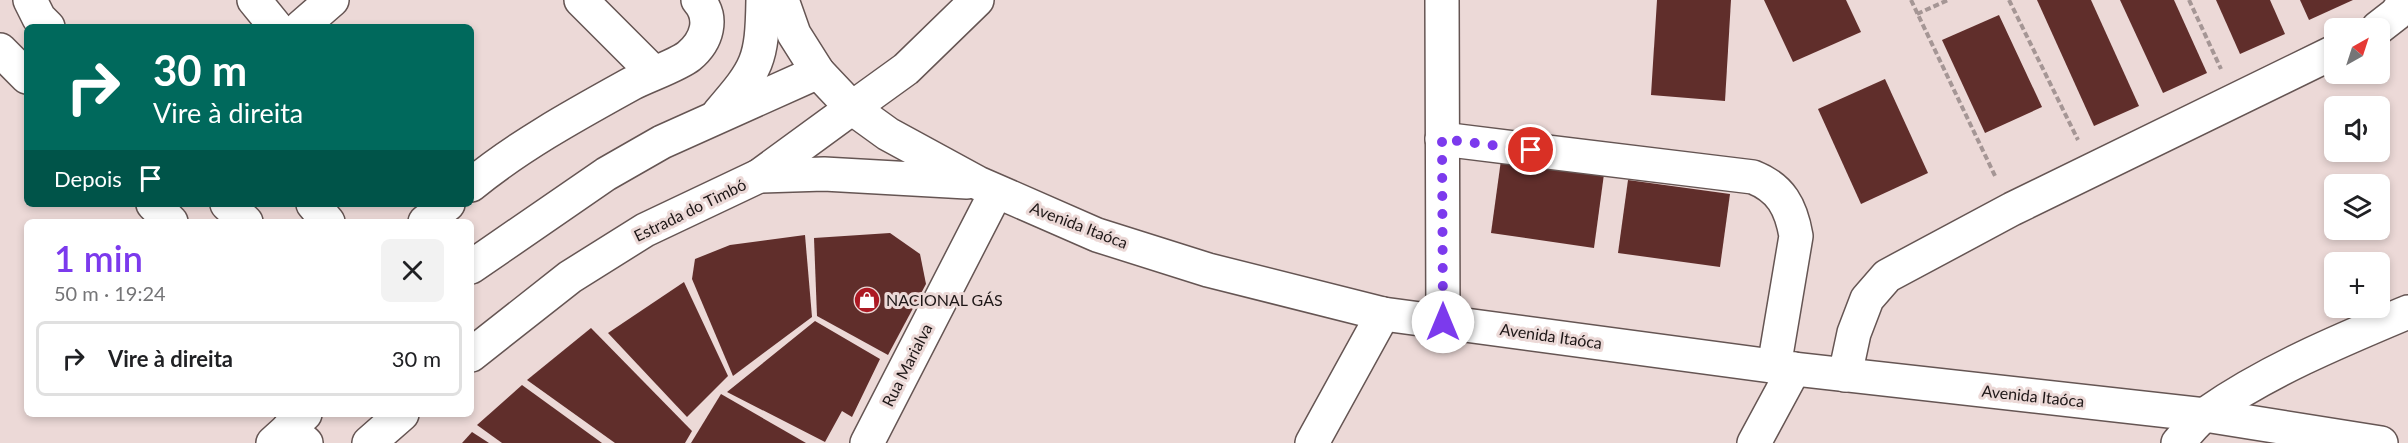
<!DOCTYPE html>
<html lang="pt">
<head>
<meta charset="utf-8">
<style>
	:root { --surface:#fff; --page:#f2f2f2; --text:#202124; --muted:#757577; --line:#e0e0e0; --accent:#7c3aed }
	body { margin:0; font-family:Lato,sans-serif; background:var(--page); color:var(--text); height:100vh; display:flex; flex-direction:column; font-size:22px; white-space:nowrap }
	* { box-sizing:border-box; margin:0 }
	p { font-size:20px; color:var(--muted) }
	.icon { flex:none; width:33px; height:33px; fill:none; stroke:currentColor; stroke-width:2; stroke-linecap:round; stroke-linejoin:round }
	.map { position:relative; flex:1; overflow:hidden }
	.details { position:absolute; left:24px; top:219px; width:450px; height:198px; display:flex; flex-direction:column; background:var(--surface); border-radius:9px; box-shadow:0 3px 9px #0003 }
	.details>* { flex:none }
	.top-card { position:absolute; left:24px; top:24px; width:450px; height:183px; border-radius:9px; box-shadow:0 3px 9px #0003; background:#00695c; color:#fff; overflow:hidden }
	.needle { width:39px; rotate:39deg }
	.fabs { position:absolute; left:2324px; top:18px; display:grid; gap:12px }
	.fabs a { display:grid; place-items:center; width:66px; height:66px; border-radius:9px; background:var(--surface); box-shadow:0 3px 9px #0003; font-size:30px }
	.pin { position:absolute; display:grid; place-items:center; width:51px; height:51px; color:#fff; margin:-26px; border:3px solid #fff; border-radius:50%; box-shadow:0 2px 6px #0007 }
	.me { position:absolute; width:66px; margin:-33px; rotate:0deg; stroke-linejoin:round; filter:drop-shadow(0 0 4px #0008) }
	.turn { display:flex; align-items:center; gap:21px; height:126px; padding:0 30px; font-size:27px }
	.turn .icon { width:78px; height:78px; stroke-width:2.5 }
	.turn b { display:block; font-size:42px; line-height:51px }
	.then { display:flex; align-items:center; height:57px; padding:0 30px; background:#0003; gap:12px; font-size:22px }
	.round { display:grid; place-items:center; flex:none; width:63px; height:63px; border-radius:9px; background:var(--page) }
	.summary { display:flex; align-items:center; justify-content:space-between; height:102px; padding:0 30px }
	h1 { font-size:36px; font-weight:600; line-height:45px; color:var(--accent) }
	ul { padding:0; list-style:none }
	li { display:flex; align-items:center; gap:18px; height:75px; margin:0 12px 9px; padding:0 18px; border:3px solid var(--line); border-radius:9px }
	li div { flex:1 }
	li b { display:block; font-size:22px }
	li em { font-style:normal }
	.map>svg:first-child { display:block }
	.building { fill:#602e2b }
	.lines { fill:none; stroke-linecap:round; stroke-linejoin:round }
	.minor-casing { stroke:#655553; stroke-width:36 }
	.major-casing { stroke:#655553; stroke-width:36 }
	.path { stroke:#a59695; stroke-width:4; stroke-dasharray:6 3; stroke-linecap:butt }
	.minor { stroke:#fff; stroke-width:33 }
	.major { stroke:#fff; stroke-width:33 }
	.route { stroke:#7c3aed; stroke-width:10; stroke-dasharray:0 18 }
	.labels { text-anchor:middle; stroke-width:6; stroke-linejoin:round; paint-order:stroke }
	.street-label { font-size:16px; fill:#1e1717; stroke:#ecd9d7 }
	.poi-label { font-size:16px; fill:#1e1717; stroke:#ecd9d7; text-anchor:start }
</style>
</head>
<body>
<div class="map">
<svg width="2408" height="443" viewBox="0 0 2408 443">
	<rect width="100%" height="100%" fill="#ecd9d7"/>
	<g class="building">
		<polygon points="1657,0 1731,0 1725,101 1651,95"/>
		<polygon points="1764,0 1846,0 1861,32 1793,62"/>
		<polygon points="2037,0 2091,0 2139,106 2094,126"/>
		<polygon points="2120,0 2174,0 2207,73 2163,93"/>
		<polygon points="2216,0 2270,0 2285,34 2240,54"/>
		<polygon points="2300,0 2353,0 2309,20"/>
		<polygon points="1999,15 2042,107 1985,133 1942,40"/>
		<polygon points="1885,79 1928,173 1861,204 1818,109"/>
		<polygon points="1501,160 1604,174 1594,248 1491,233"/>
		<polygon points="1628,180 1730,194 1720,267 1618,253"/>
		<polygon points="890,233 920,254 926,284 888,355 817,316 814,238"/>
		<polygon points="805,235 812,317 733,376 692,279 695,259 730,245"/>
		<polygon points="684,282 728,376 687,417 608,333"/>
		<polygon points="815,321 880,359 852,417 842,411 825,442 727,392"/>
		<polygon points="591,328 692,431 685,443 615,443 527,380"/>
		<polygon points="522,385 602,443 502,443 477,425"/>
		<polygon points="721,394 806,443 691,443"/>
		<polygon points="472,432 489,443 462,443"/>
	</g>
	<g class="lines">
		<g class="minor-casing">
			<g id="minor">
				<polyline points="30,0 39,18 48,27"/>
				<polyline points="254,0 276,27"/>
				<polyline points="581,0 653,72"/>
				<polyline points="1442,0 1443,322"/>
				<polyline points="301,27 332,0"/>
				<polyline points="2378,28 2396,14 2406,0"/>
				<polyline points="0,50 27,77"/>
				<polyline points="852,108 906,69 977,0"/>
				<path d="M1442 139 1753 177C1781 188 1791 207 1796 236L1774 367"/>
				<path d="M471 185C520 145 575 115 631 84 646 76 678 65 689 56 707 41 714 18 698 0"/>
				<polyline points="153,204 171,222"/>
				<polyline points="227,204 246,222"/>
				<polyline points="313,204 328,222"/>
				<polyline points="425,222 448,204"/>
				<polyline points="1845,375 1854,333 1867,299 1887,276 2012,209 2334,52"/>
				<polyline points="289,428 306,443"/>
				<polyline points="867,443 996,192"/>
				<polyline points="1312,443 1383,314"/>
				<polyline points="1754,443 1794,369"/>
				<path d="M2178 443C2187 433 2196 421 2207 413 2269 370 2339 341 2408 312"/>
			</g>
		</g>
		<g class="major-casing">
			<g id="major">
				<polyline points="782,0 794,34 818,72 852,108 888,134 978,183 1097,235 1208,270 1383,314 1794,369 2205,415 2381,443"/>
				<path d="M719 113C758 68 762 61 763 0"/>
				<polyline points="759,176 824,174 967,182"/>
				<polyline points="471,267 606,174 662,142 818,72"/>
				<polyline points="471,355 570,277 645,230 759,176 852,108"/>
				<polyline points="273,443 305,414"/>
				<polyline points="369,443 402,414"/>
			</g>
		</g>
		<g class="path">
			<polyline points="1911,0 1996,178"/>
			<polyline points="2009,0 2078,140"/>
			<polyline points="2189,0 2221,69"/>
			<polyline points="1917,14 1948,0"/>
		</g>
		<use href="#minor" class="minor"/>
		<use href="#major" class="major"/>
	</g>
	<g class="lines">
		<polyline class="route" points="1443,322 1442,139 1531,150"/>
	</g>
	<defs>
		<g id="shop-disc" transform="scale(1.35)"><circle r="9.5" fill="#ac1923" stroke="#ecd9d7"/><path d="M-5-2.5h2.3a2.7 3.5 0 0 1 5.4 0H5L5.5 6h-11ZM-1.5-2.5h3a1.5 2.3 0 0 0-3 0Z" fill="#fff"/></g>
	</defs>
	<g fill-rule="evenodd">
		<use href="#shop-disc" x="867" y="300"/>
	</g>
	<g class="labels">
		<g class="street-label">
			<text transform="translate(690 210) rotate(-26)" y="6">Estrada do Timbó</text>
			<text transform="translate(1079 225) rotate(21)" y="6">Avenida Itaóca</text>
			<text transform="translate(1551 336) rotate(8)" y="6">Avenida Itaóca</text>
			<text transform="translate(907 365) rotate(-63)" y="6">Rua Marialva</text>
			<text transform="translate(2033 396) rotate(6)" y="6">Avenida Itaóca</text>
		</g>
		<g class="poi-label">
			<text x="886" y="306">NACIONAL GÁS</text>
		</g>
	</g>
</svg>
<div class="fabs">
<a><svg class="needle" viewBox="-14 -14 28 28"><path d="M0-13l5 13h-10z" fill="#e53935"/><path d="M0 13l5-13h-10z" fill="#757577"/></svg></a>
<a><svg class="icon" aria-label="sound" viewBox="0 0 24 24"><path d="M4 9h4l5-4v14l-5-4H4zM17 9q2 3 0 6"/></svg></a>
<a><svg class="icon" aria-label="layers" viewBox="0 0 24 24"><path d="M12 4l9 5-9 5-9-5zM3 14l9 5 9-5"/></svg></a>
<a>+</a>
</div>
<div class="pin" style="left:1531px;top:150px;background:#d93025"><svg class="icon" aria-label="arrive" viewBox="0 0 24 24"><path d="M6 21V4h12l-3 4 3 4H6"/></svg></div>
<svg class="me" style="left:1443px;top:322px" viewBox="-20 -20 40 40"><circle r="19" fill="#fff"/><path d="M0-13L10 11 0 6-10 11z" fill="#7c3aed"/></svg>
<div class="top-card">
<div class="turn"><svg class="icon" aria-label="right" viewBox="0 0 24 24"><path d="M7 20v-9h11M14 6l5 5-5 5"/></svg><div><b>30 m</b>Vire à direita</div></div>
<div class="then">Depois<svg class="icon" aria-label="arrive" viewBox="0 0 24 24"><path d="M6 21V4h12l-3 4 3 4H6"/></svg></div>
</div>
<section class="details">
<div class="summary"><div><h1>1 min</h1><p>50 m · 19:24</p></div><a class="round"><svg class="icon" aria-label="close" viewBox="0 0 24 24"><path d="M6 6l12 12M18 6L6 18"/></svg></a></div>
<ul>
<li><svg class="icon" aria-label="right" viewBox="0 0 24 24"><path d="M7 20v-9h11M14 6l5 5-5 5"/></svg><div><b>Vire à direita</b></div><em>30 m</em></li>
</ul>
</section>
</div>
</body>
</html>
